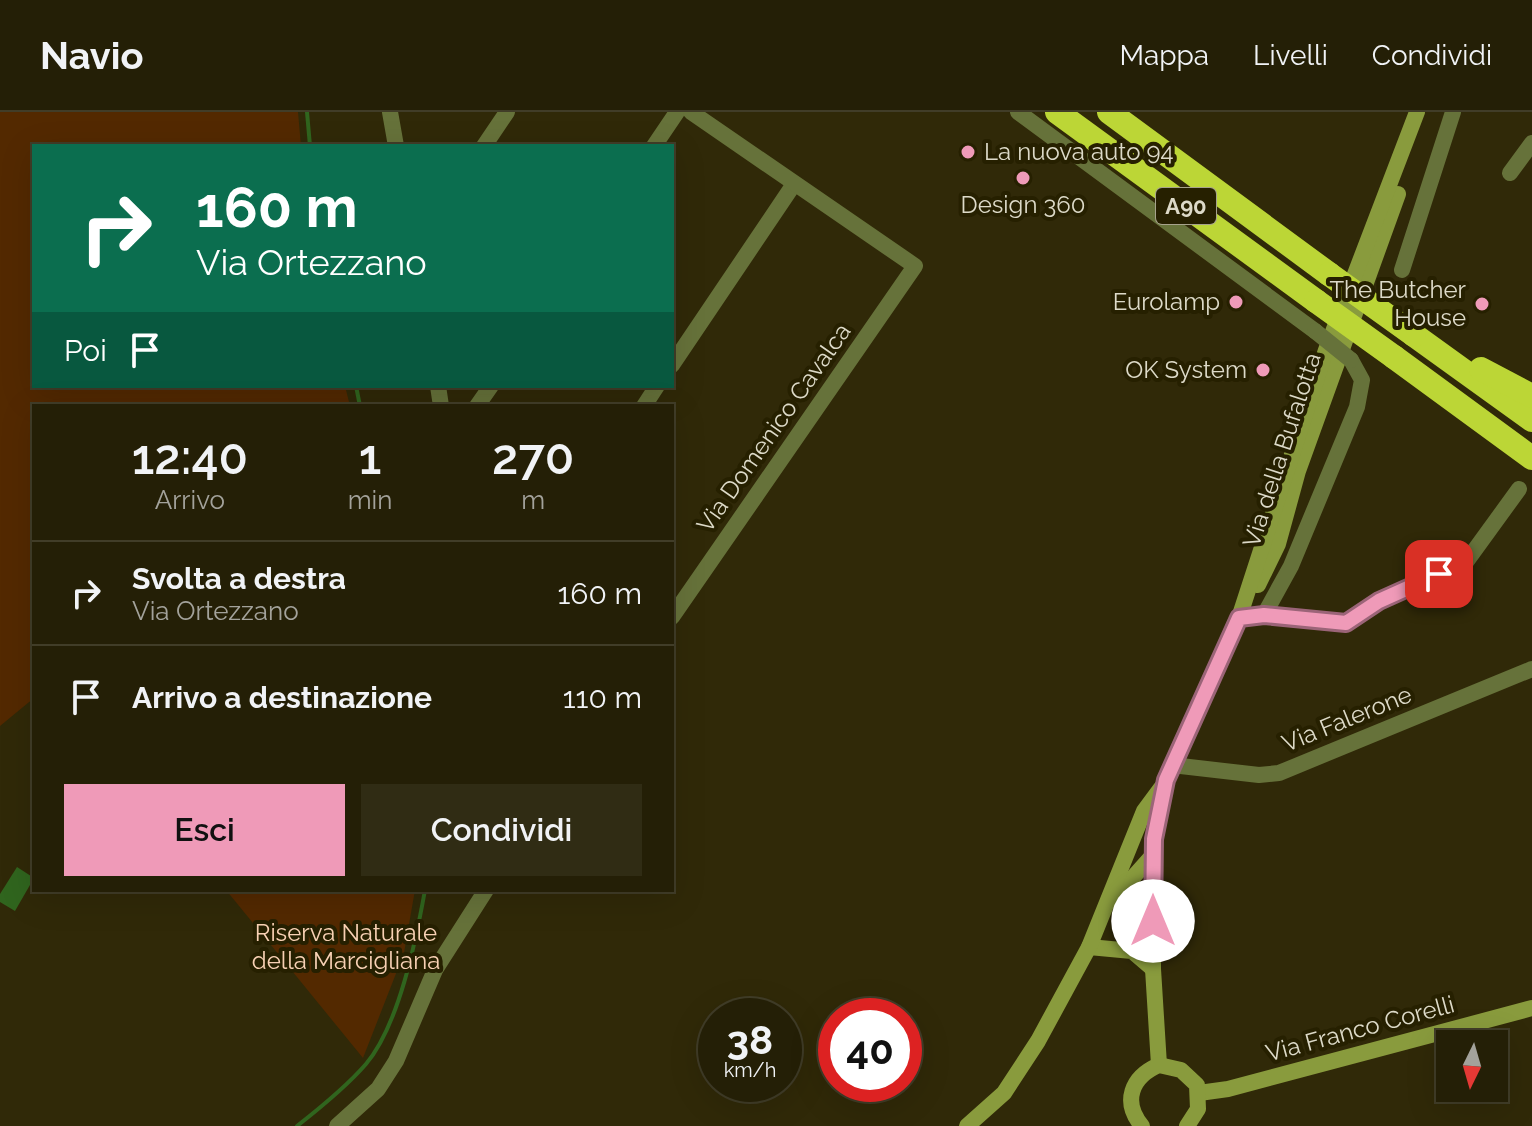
<!DOCTYPE html>
<html lang="it">
<head>
<meta charset="utf-8">
<style>
	:root { --surface:#241f06; --page:#302c14; --text:#f1f3f6; --muted:#a3a29b; --line:#413d28; --accent:#ef9ab8 }
	body { margin:0; font-family:Raleway,sans-serif; background:var(--page); color:var(--text); height:100vh; display:flex; flex-direction:column; font-size:30px; white-space:nowrap }
	* { box-sizing:border-box; margin:0 }
	p { font-size:26px; color:var(--muted) }
	.icon { flex:none; width:44px; height:44px; fill:none; stroke:currentColor; stroke-width:2; stroke-linecap:round; stroke-linejoin:round }
	.map { position:relative; flex:1; overflow:hidden }
	.details { position:absolute; left:32px; top:292px; width:642px; height:488px; display:flex; flex-direction:column; background:var(--surface); border-radius:0px; box-shadow:0 8px 32px #0002,0 0 0 2px var(--line) }
	.details>* { flex:none }
	.top-card { position:absolute; left:32px; top:32px; width:642px; height:244px; border-radius:0px; box-shadow:0 8px 32px #0002,0 0 0 2px var(--line); background:#0b6e4f; color:#fff; overflow:hidden }
	.needle { width:52px; rotate:185deg }
	.fabs { position:absolute; left:1436px; top:918px; display:grid; gap:16px }
	.fabs a { display:grid; place-items:center; width:72px; height:72px; border-radius:0px; background:var(--surface); box-shadow:0 8px 32px #0002,0 0 0 2px var(--line); font-size:40px }
	.speed { position:absolute; left:698px; top:886px; display:flex; gap:16px; font-size:40px; font-weight:700; text-align:center }
	.speed>* { display:grid; place-content:center; width:104px; height:104px; border-radius:50%; background:var(--surface); box-shadow:0 8px 32px #0002,0 0 0 2px var(--line); line-height:1 }
	.speed small { font-size:20px; font-weight:400 }
	.speed .limit { border:12px solid #d22; background:#fff; color:#111 }
	.pin { position:absolute; display:grid; place-items:center; width:68px; height:68px; color:#fff; margin:-34px; border-radius:16px; box-shadow:0 4px 12px #0006 }
	.me { position:absolute; width:88px; margin:-44px; rotate:0deg; stroke-linejoin:round; filter:drop-shadow(0 0 6px #0008) }
	.turn { display:flex; align-items:center; gap:28px; height:168px; padding:0 32px; font-size:36px }
	.turn .icon { width:104px; height:104px; stroke-width:2.5 }
	.turn b { display:block; font-size:56px; line-height:68px }
	.then { display:flex; align-items:center; height:76px; padding:0 32px; background:#0003; gap:16px; font-size:30px }
	.eta { display:flex; justify-content:space-evenly; align-items:center; height:136px; text-align:center }
	.eta b { font-size:48px; font-weight:600; line-height:56px }
	.button { display:flex; gap:16px; margin-top:auto; padding:16px 32px }
	.button a { flex:1; height:92px; border-radius:0px; background:var(--accent); color:#111; font-size:32px; font-weight:600; line-height:92px; text-align:center }
	.button a+a { background:var(--page); color:var(--text) }
	ul { padding:0; list-style:none }
	li { display:flex; align-items:center; gap:24px; height:104px; padding:0 32px; border-top:2px solid var(--line) }
	li div { flex:1 }
	li b { display:block; font-size:30px }
	li em { font-style:normal }
	header { display:flex; align-items:center; gap:48px; box-sizing:border-box; height:112px; padding:0 40px; background:var(--surface); border-bottom:2px solid var(--line) }
	header strong { font-size:38px }
	nav { display:flex; gap:44px; margin-inline-start:auto; font-size:28px }
	.map>svg:first-child { display:block }
	.green { fill:#532900 }
	.water { fill:#30651e }
	.lines { fill:none; stroke-linecap:round; stroke-linejoin:round }
	.stream { stroke:#30651e; stroke-width:4 }
	.street { stroke:#66723a; stroke-width:16 }
	.secondary { stroke:#899b3d; stroke-width:16 }
	.highway { stroke:#bcd636; stroke-width:24 }
	.street-bridge { stroke:#66723a; stroke-width:16 }
	.highway-bridge { stroke:#bcd636; stroke-width:24 }
	.route-casing { stroke:#9b6478; stroke-width:20 }
	.route { stroke:#ef9ab8; stroke-width:14 }
	.poi-dot { fill:#ef9ab8; stroke:#262000; stroke-width:3 }
	.labels { text-anchor:middle; stroke-width:8; stroke-linejoin:round; paint-order:stroke }
	.shield { fill:#262000; stroke:#a6a28c; stroke-width:2 }
	.shield-label { font-size:22px; font-weight:bold; fill:#dddac8 }
	.poi-label { font-size:24px; fill:#dddac8; stroke:#262000; text-anchor:end }
	.street-label { font-size:24px; fill:#dddac8; stroke:#262000 }
	.park-label { font-size:24px; fill:#f8d1b4; stroke:#262000 }
</style>
</head>
<body>
<header>
<strong>Navio</strong>
<nav><a>Mappa</a><a>Livelli</a><a>Condividi</a></nav>
</header>
<div class="map">
<svg width="1532" height="1014" viewBox="0 0 1532 1014">
	<rect width="100%" height="100%" fill="#302908"/>
	<g class="green">
		<polygon points="0,0 298,0 301,34 34,34 34,274 345,274 350,294 34,294 34,586 0,614"/>
		<polygon points="226,778 415,778 404,841 363,946"/>
	</g>
	<polygon class="water" points="17,755 34,766 15,799 0,790 0,782"/>
	<g class="lines">
		<g class="stream">
			<polyline points="307,0 310,34"/>
			<polyline points="356,274 360,294"/>
			<path d="M297 1014C320 996 347 974 366 952 399 913 416 828 425 778"/>
		</g>
		<g class="street">
			<polyline points="390,0 396,34"/>
			<polyline points="1018,0 1315,219"/>
			<polyline points="484,34 507,0"/>
			<polyline points="654,34 677,0"/>
			<polyline points="1510,61 1532,31"/>
			<polyline points="1402,158 1453,0"/>
			<polyline points="672,253 794,72"/>
			<polyline points="438,274 441,294"/>
			<polyline points="477,294 491,274"/>
			<polyline points="644,294 657,274"/>
			<polyline points="1264,503 1291,454 1357,295 1362,268 1351,248"/>
			<polyline points="672,505 915,154 691,0"/>
			<polyline points="1239,506 1264,503 1331,511 1350,509 1379,489 1466,450 1519,377"/>
			<polyline points="1172,653 1259,663 1279,661 1532,557"/>
			<polyline points="337,1014 378,977 396,949 435,858 486,778"/>
		</g>
		<g class="secondary">
			<polyline points="1258,473 1278,432 1298,359 1398,82"/>
			<polyline points="1112,789 1153,743"/>
			<polyline points="1089,835 1132,839 1153,857"/>
			<polyline points="1159,953 1153,857 1153,743 1158,700 1166,668 1239,506 1326,238 1417,0"/>
			<polyline points="1199,981 1228,977 1532,896"/>
			<polyline points="967,1014 1004,981 1038,929 1089,835 1144,699 1161,676"/>
			<path d="M1142 1014C1122 990 1131 965 1159 953L1181 958 1197 973 1198 997 1187 1014"/>
		</g>
		<g class="highway">
			<polyline points="1057,0 1316,189"/>
			<polyline points="1109,0 1329,162"/>
			<polyline points="1414,223 1532,308"/>
			<polyline points="1394,245 1532,346"/>
			<polyline points="1481,257 1532,284"/>
		</g>
		<polyline class="street-bridge" points="1315,219 1351,248"/>
		<g class="highway-bridge">
			<polyline points="1329,162 1414,223"/>
			<polyline points="1316,189 1394,245"/>
		</g>
	</g>
	<g class="lines">
		<g class="route-casing">
			<polyline id="route" points="1153,809 1154,727 1166,668 1239,506 1264,503 1346,511 1379,489 1439,462"/>
		</g>
		<use href="#route" class="route"/>
	</g>
	<g class="poi-dot">
		<circle cx="968" cy="40" r="8"/>
		<circle cx="1023" cy="66" r="8"/>
		<circle cx="1236" cy="190" r="8"/>
		<circle cx="1482" cy="192" r="8"/>
		<circle cx="1263" cy="258" r="8"/>
	</g>
	<g class="labels">
		<rect class="shield" x="1156" y="76" width="60" height="36" rx="6"/>
		<g class="shield-label">
			<text x="1186" y="102">A90</text>
		</g>
		<g class="poi-label">
			<text x="984" y="48" text-anchor="start">La nuova auto 94</text>
			<text x="1023" y="101" text-anchor="middle">Design 360</text>
			<text x="1466" y="186">The Butcher<tspan x="1466" dy="28">House</tspan></text>
			<text x="1220" y="198">Eurolamp</text>
			<text x="1247" y="266">OK System</text>
		</g>
		<g class="street-label">
			<text transform="translate(774 316) rotate(-55)" y="8">Via Domenico Cavalca</text>
			<text transform="translate(1282 338) rotate(-72)" y="8">Via della Bufalotta</text>
			<text transform="translate(1347 607) rotate(-22)" y="8">Via Falerone</text>
			<text transform="translate(1360 917) rotate(-15)" y="8">Via Franco Corelli</text>
		</g>
		<g class="park-label">
			<text x="346" y="829">Riserva Naturale<tspan x="346" dy="28">della Marcigliana</tspan></text>
		</g>
	</g>
</svg>
<div class="fabs">
<a><svg class="needle" viewBox="-14 -14 28 28"><path d="M0-13l5 13h-10z" fill="#e53935"/><path d="M0 13l5-13h-10z" fill="#a3a29b"/></svg></a>
</div>
<div class="speed"><div>38<small>km/h</small></div><div class="limit">40</div></div>
<div class="pin" style="left:1439px;top:462px;background:#d93025"><svg class="icon" aria-label="arrive" viewBox="0 0 24 24"><path d="M6 21V4h12l-3 4 3 4H6"/></svg></div>
<svg class="me" style="left:1153px;top:809px" viewBox="-20 -20 40 40"><circle r="19" fill="#fff"/><path d="M0-13L10 11 0 6-10 11z" fill="#ef9ab8"/></svg>
<div class="top-card">
<div class="turn"><svg class="icon" aria-label="right" viewBox="0 0 24 24"><path d="M7 20v-9h11M14 6l5 5-5 5"/></svg><div><b>160 m</b>Via Ortezzano</div></div>
<div class="then">Poi<svg class="icon" aria-label="arrive" viewBox="0 0 24 24"><path d="M6 21V4h12l-3 4 3 4H6"/></svg></div>
</div>
<section class="details">
<div class="eta">
<div><b>12:40</b><p>Arrivo</p></div>
<div><b>1</b><p>min</p></div>
<div><b>270</b><p>m</p></div>
</div>
<ul>
<li><svg class="icon" aria-label="right" viewBox="0 0 24 24"><path d="M7 20v-9h11M14 6l5 5-5 5"/></svg><div><b>Svolta a destra</b><p>Via Ortezzano</p></div><em>160 m</em></li>
<li><svg class="icon" aria-label="arrive" viewBox="0 0 24 24"><path d="M6 21V4h12l-3 4 3 4H6"/></svg><div><b>Arrivo a destinazione</b></div><em>110 m</em></li>
</ul>
<div class="button"><a>Esci</a><a>Condividi</a></div>
</section>
</div>
</body>
</html>
